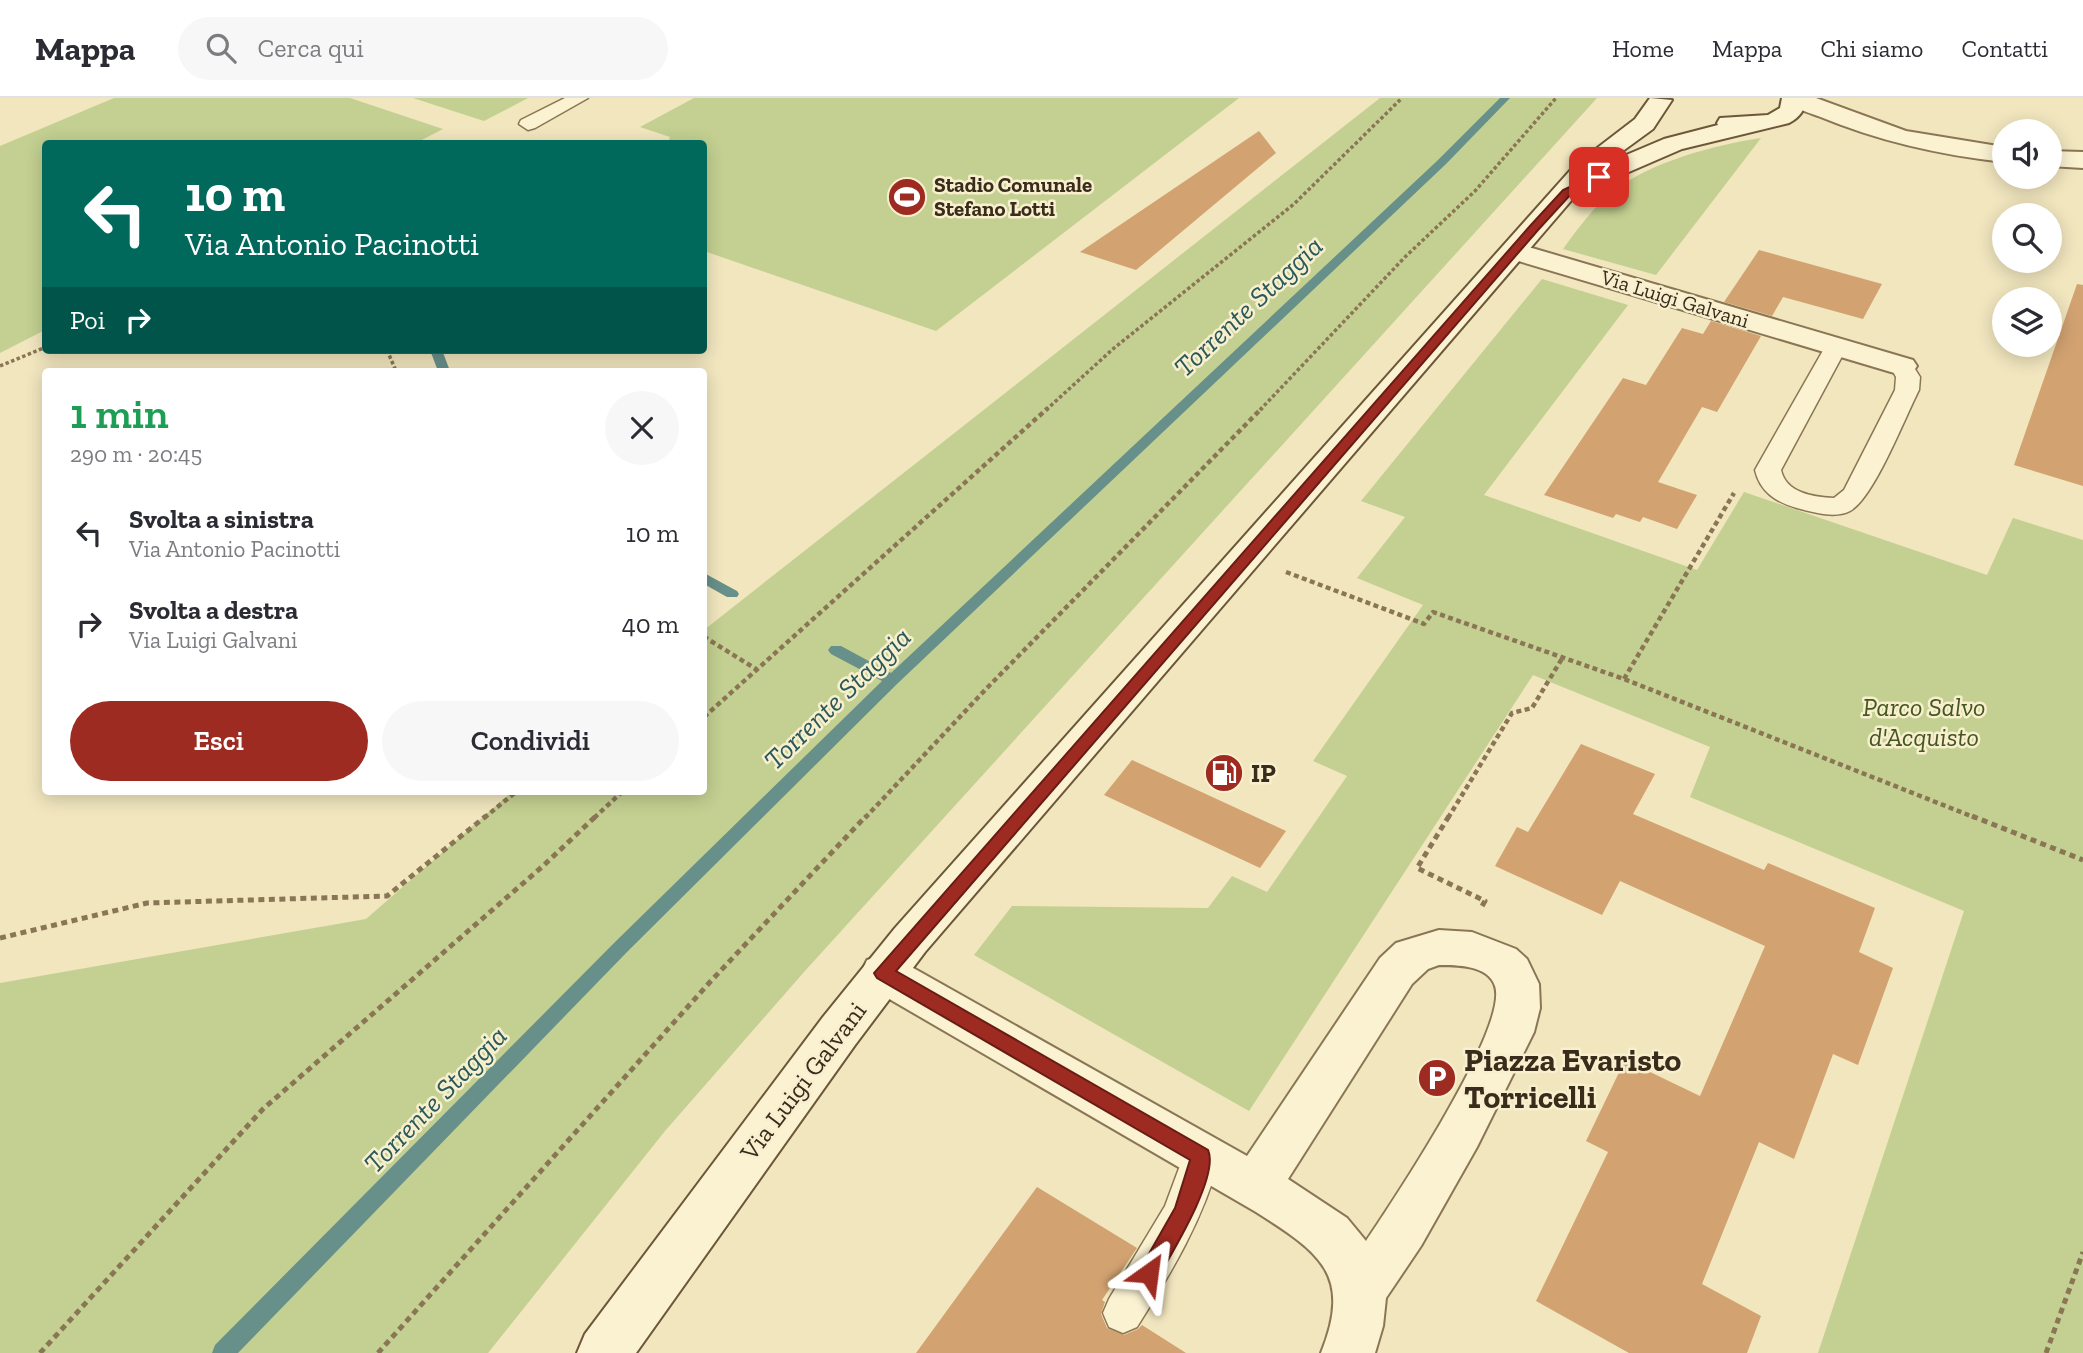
<!DOCTYPE html>
<html lang="it">
<head>
<meta charset="utf-8">
<style>
	:root { --surface:#fff; --page:#f7f7f7; --text:#2b2b33; --muted:#7c7c81; --line:#e1e1e2; --accent:#9e2b21 }
	body { margin:0; font-family:"Zilla Slab",serif; background:var(--page); color:var(--text); height:100vh; display:flex; flex-direction:column; font-size:26px; white-space:nowrap }
	* { box-sizing:border-box; margin:0 }
	p { font-size:23px; color:var(--muted) }
	.icon { flex:none; width:38px; height:38px; fill:none; stroke:currentColor; stroke-width:2; stroke-linecap:round; stroke-linejoin:round }
	.map { position:relative; flex:1; overflow:hidden }
	.details { position:absolute; left:42px; top:270px; width:665px; height:427px; display:flex; flex-direction:column; background:var(--surface); border-radius:7px; box-shadow:0 4px 18px #0003 }
	.details>* { flex:none }
	.top-card { position:absolute; left:42px; top:42px; width:665px; height:214px; border-radius:7px; box-shadow:0 4px 18px #0003; background:#00695c; color:#fff; overflow:hidden }
	.tools { position:absolute; left:1992px; top:21px; display:grid; gap:14px }
	.tools a { display:grid; place-items:center; width:70px; height:70px; border-radius:50%; background:var(--surface); box-shadow:0 4px 18px #0003; font-size:35px }
	.pin { position:absolute; display:grid; place-items:center; width:60px; height:60px; color:#fff; margin:-30px; border-radius:14px; box-shadow:0 4px 10px #0006 }
	.me { position:absolute; width:77px; margin:-38px; rotate:31deg; stroke-linejoin:round; filter:drop-shadow(0 0 5px #0008) }
	.turn { display:flex; align-items:center; gap:24px; height:147px; padding:0 28px; font-size:32px }
	.turn .icon { width:91px; height:91px; stroke-width:2.5 }
	.turn b { display:block; font-size:49px; line-height:60px }
	.then { display:flex; align-items:center; height:66px; padding:0 28px; background:#0003; gap:14px; font-size:26px }
	.round { display:grid; place-items:center; flex:none; width:74px; height:74px; border-radius:37px; background:var(--page) }
	.summary { display:flex; align-items:center; justify-content:space-between; height:119px; padding:0 28px }
	h1 { font-size:42px; font-weight:600; line-height:52px; color:#1e9e55 }
	.action { display:flex; gap:14px; margin-top:auto; padding:14px 28px }
	.action a { flex:1; height:80px; border-radius:42px; background:var(--accent); color:#fff; font-size:28px; font-weight:600; line-height:80px; text-align:center }
	.action a+a { background:var(--page); color:var(--text) }
	ul { padding:0; list-style:none }
	li { display:flex; align-items:center; gap:21px; height:91px; padding:0 28px }
	li div { flex:1 }
	li b { display:block; font-size:26px }
	li em { font-style:normal }
	header { display:flex; align-items:center; gap:42px; box-sizing:border-box; height:98px; padding:0 35px; background:var(--surface); border-bottom:2px solid var(--line) }
	header strong { font-size:33px }
	nav { display:flex; gap:38px; margin-inline-start:auto; font-size:24px }
	.search { width:490px; height:63px; background:var(--page); display:flex; align-items:center; gap:18px; box-sizing:border-box; padding:0 24px; border-radius:38px; color:var(--muted); font-size:26px }
	.map>svg:first-child { display:block }
	.green { fill:#c3d091 }
	.lines { fill:none; stroke-linecap:round; stroke-linejoin:round }
	.stream { fill:#68908a; fill-rule:evenodd }
	.building { fill:#d2a271 }
	.lane-casing { stroke:#8a7655; stroke-width:3 }
	.street-casing { stroke:#8a7655; stroke-width:4 }
	.secondary-casing { stroke:#6c5739; stroke-width:4 }
	.path-far2 { stroke:#8a7655; stroke-width:3.5; stroke-dasharray:3.5 2.5; stroke-linecap:butt }
	.path-far1 { stroke:#8a7655; stroke-width:4.5; stroke-dasharray:5 3.5; stroke-linecap:butt }
	.path { stroke:#8a7655; stroke-width:5; stroke-dasharray:6 4.5; stroke-linecap:butt }
	.lane { fill:#fbf2d2; fill-rule:evenodd }
	.street { fill:#fbf2d2; fill-rule:evenodd }
	.secondary { fill:#fbf2d2; fill-rule:evenodd }
	.route { fill:#9e2b21; stroke:#671c15; stroke-width:2 }
	.labels { text-anchor:middle; stroke-width:5; stroke-linejoin:round; paint-order:stroke }
	.far-poi-label { font-size:21px; font-weight:bold; fill:#392c1b; stroke:#f8efce; text-anchor:start }
	.far-street-label { font-size:21px; fill:#392c1b; stroke:#f8efce }
	.park-label { font-size:26px; font-style:italic; fill:#445720; stroke:#f8efce }
	.poi-label { font-size:26px; font-weight:bold; fill:#392c1b; stroke:#f8efce; text-anchor:start }
	.street-label { font-size:26px; fill:#392c1b; stroke:#f8efce }
	.water-label { font-size:28px; font-style:italic; fill:#29595a; stroke:#f8efce }
	.near-poi-label { font-size:32px; font-weight:bold; fill:#392c1b; stroke:#f8efce; text-anchor:start }
</style>
</head>
<body>
<header>
<strong>Mappa</strong>
<div class="search"><svg class="icon" aria-label="search" viewBox="0 0 24 24"><circle cx="10" cy="10" r="6"/><path d="M15 15l6 6"/></svg>Cerca qui</div>
<nav><a>Home</a><a>Mappa</a><a>Chi siamo</a><a>Contatti</a></nav>
</header>
<div class="map">
<svg width="2083" height="1255" viewBox="0 0 2083 1255">
	<rect width="100%" height="100%" fill="#f1e6be"/>
	<g class="green">
		<polygon points="114,0 350,0 443,31 414,46 46,46 45,232 0,255 0,48"/>
		<polygon points="413,0 528,0 484,23"/>
		<polygon points="694,0 1239,0 936,233 704,153 704,46 668,45 670,39 640,29"/>
		<polygon points="1380,0 1597,0 804,874 665,1033 488,1255 0,1255 0,885 366,821 513,693 704,693 704,532"/>
		<path d="M1761 40 1656 177 1563 151C1578 130 1594 109 1613 93 1651 64 1714 47 1761 40Z"/>
		<polygon points="1542,181 1628,207 1484,397 1697,472 1744,394 1987,477 2013,420 2083,442 2083,1255 1818,1255 1964,813 1690,699 1710,649 1533,577 1249,1013 974,857 1012,808 1208,810 1232,778 1267,794 1347,678 1313,663 1423,507 1357,480 1405,419 1361,403"/>
	</g>
	<g class="lines">
		<g class="stream">
			<polygon points="1500,0 1510,0 1446,66 897,586 627,854 238,1255 212,1255 215,1247 615,844 882,583 831,556 828,552 831,548 841,548 891,575 1438,62"/>
			<polygon points="430,252 442,252 450,273 438,273"/>
			<polygon points="704,475 737,493 739,496 737,499 727,499 704,486"/>
		</g>
	</g>
	<g class="building">
		<polygon points="1259,33 1276,55 1136,172 1080,154"/>
		<polygon points="1759,152 1882,186 1863,221 1783,199 1772,218 1724,204"/>
		<polygon points="2077,186 2083,187 2083,388 2014,367"/>
		<polygon points="1711,223 1761,238 1717,314 1702,309 1658,384 1697,397 1677,431 1643,419 1640,424 1616,416 1613,420 1544,397 1623,280 1646,287 1682,230 1703,236"/>
		<polygon points="1581,646 1655,676 1633,716 1764,772 1768,765 1875,810 1859,854 1893,870 1858,967 1833,956 1794,1061 1759,1044 1702,1186 1761,1218 1747,1255 1629,1255 1536,1203 1608,1054 1586,1043 1625,962 1700,998 1765,848 1620,783 1602,817 1495,768 1517,729 1528,734"/>
		<polygon points="1132,662 1286,733 1260,770 1104,697"/>
		<polygon points="1037,1089 1137,1150 1102,1202 1105,1204 1101,1216 1107,1230 1124,1237 1138,1231 1142,1227 1186,1255 916,1255"/>
	</g>
	<g class="lines">
		<g class="lane-casing">
			<g id="lane">
				<polygon points="565,0 588,0 535,30 528,32 519,26 521,22"/>
				<path d="M1836 242 1844 244 1847 249 1781 372C1786 395 1813 399 1834 400L1844 392 1895 292 1896 279 1890 268 1894 263H1910L1920 279 1919 292C1905 319 1874 400 1850 413 1835 421 1812 414 1797 410 1776 404 1760 394 1755 372L1825 249 1828 244Z"/>
				<path d="M1201 1041 1214 1046 1220 1058C1204 1121 1171 1175 1137 1229L1123 1235 1109 1229 1103 1215 1109 1201 1165 1108 1188 1046Z"/>
			</g>
		</g>
		<g class="street-casing">
			<g id="street">
				<path d="M1785 0H1816L1906 33 2004 49V64C1940 57 1878 43 1818 18 1807 14 1792 10 1785 0Z"/>
				<polygon points="2049,53 2083,54 2083,70 2049,68"/>
				<polygon points="1515,145 1913,262 1917,268 1913,274 1902,277 1891,274 1505,159 1501,153 1505,147"/>
				<path d="M1439 832 1472 834 1516 851 1527 861 1539 886 1540 910 1534 934 1477 1049 1421 1148 1386 1200 1383 1228 1375 1255H1321C1353 1176 1319 1154 1256 1114L867 888 861 875 867 862 883 857 899 862 1247 1058 1380 860 1396 845ZM1439 867C1457 867 1488 867 1495 888 1509 929 1393 1103 1366 1143L1347 1120 1288 1081 1412 886 1428 871Z"/>
			</g>
		</g>
		<g class="secondary-casing">
			<path id="secondary" d="M1650 0 1672 2 1653 31 1605 66 1664 41 1718 27 1717 25 1720 20 1768 17 1780 10 1782 0H1806C1805 12 1800 19 1789 25L1682 51 1615 80 1606 83 1597 80 1594 76 925 854 855 947 636 1255H577L585 1236 823 919 895 830 1575 67 1635 21Z"/>
		</g>
		<g class="path-far2">
			<polyline points="387,252 396,273"/>
			<polyline points="0,268 46,249"/>
			<polyline points="1046,312 1114,250 1294,106 1402,0"/>
			<polyline points="1260,312 1405,159 1475,93 1556,0"/>
		</g>
		<g class="path-far1">
			<polyline points="1286,474 1424,526 1433,514 1624,581 1976,720"/>
			<polyline points="704,542 706,540 756,571"/>
			<polyline points="1624,581 1734,395"/>
			<polyline points="704,619 1048,310"/>
			<polyline points="484,720 517,693"/>
			<polyline points="594,720 623,693"/>
			<polyline points="865,720 986,591 1262,310"/>
			<polyline points="1448,720 1512,615 1532,610 1563,559"/>
		</g>
		<g class="path">
			<polyline points="1449,718 1417,770 1485,803 1481,810"/>
			<polyline points="1972,718 2083,762"/>
			<polyline points="0,840 147,805 387,798 486,718"/>
			<polyline points="40,1255 263,1011 543,768 596,718"/>
			<polyline points="378,1255 710,884 866,718"/>
			<polyline points="2046,1255 2083,1154"/>
		</g>
		<use href="#lane" class="lane"/>
		<use href="#street" class="street"/>
		<use href="#secondary" class="secondary"/>
	</g>
	<path class="route" d="M1595 77 1604 79 1571 96 1538 132 896 873 1208 1052C1220 1078 1170 1158 1156 1183L1149 1186 1141 1183 1138 1175 1175 1110 1190 1062 877 880 874 875 1530 128 1563 92Z"/>
	<defs>
		<g id="stadium-disc" transform="scale(2.0125)"><circle r="9.5" fill="#9e2b21" stroke="#f8efce"/><path d="M0-5a6.5 5 0 1 0 0 10a6.5 5 0 1 0 0-10ZM-3.5-1.8h7v3.6h-7Z" fill="#fff"/></g>
		<g id="fuel-disc" transform="scale(2.0125)"><circle r="9.5" fill="#9e2b21" stroke="#f8efce"/><path d="M-5.5-6h7V0h2V4h1.3V-2.5L3-4.5l.8-.8L6-3V5H2.5V1h-1V6h-7ZM-4.2-4.7v3.2H.2V-4.7Z" fill="#fff"/></g>
		<g id="parking-disc" transform="scale(2.0125)"><circle r="9.5" fill="#9e2b21" stroke="#f8efce"/><path d="M-3.5-5.5H1a3.5 3.5 0 0 1 0 7H-1V5.5H-3.5ZM-1-3.4V-.6H.8a1.4 1.4 0 0 0 0-2.8Z" fill="#fff"/></g>
	</defs>
	<g fill-rule="evenodd">
		<use href="#stadium-disc" x="907" y="99"/>
		<use href="#fuel-disc" x="1224" y="675"/>
		<use href="#parking-disc" x="1437" y="980"/>
	</g>
	<g class="labels">
		<g class="far-poi-label">
			<text x="934" y="94">Stadio Comunale<tspan x="934" dy="24">Stefano Lotti</tspan></text>
		</g>
		<g class="far-street-label">
			<text transform="translate(1675 201) rotate(17)" y="7">Via Luigi Galvani</text>
		</g>
		<g class="park-label">
			<text x="1924" y="618">Parco Salvo<tspan x="1924" dy="30">d'Acquisto</tspan></text>
		</g>
		<g class="poi-label">
			<text x="1251" y="684">IP</text>
		</g>
		<g class="street-label">
			<text transform="translate(803 983) rotate(-53)" y="9">Via Luigi Galvani</text>
		</g>
		<g class="water-label">
			<text transform="translate(1248 208) rotate(-43)" y="10">Torrente Staggia</text>
			<text transform="translate(837 600) rotate(-44)" y="10">Torrente Staggia</text>
			<text transform="translate(435 1001) rotate(-46)" y="10">Torrente Staggia</text>
		</g>
		<g class="near-poi-label">
			<text x="1464" y="973">Piazza Evaristo<tspan x="1464" dy="37">Torricelli</tspan></text>
		</g>
	</g>
</svg>
<div class="tools">
<a><svg class="icon" aria-label="sound" viewBox="0 0 24 24"><path d="M4 9h4l5-4v14l-5-4H4zM17 9q2 3 0 6"/></svg></a>
<a><svg class="icon" aria-label="search" viewBox="0 0 24 24"><circle cx="10" cy="10" r="6"/><path d="M15 15l6 6"/></svg></a>
<a><svg class="icon" aria-label="layers" viewBox="0 0 24 24"><path d="M12 4l9 5-9 5-9-5zM3 14l9 5 9-5"/></svg></a>
</div>
<div class="pin" style="left:1599px;top:79px;background:#d93025"><svg class="icon" aria-label="arrive" viewBox="0 0 24 24"><path d="M6 21V4h12l-3 4 3 4H6"/></svg></div>
<svg class="me" style="left:1149px;top:1175px" viewBox="-20 -20 40 40"><path d="M0-17L14 15 0 8-14 15z" fill="#9e2b21" stroke="#fff" stroke-width="4"/></svg>
<div class="top-card">
<div class="turn"><svg class="icon" aria-label="left" viewBox="0 0 24 24"><path d="M17 20v-9H6M10 6l-5 5 5 5"/></svg><div><b>10 m</b>Via Antonio Pacinotti</div></div>
<div class="then">Poi<svg class="icon" aria-label="right" viewBox="0 0 24 24"><path d="M7 20v-9h11M14 6l5 5-5 5"/></svg></div>
</div>
<section class="details">
<div class="summary"><div><h1>1 min</h1><p>290 m · 20:45</p></div><a class="round"><svg class="icon" aria-label="close" viewBox="0 0 24 24"><path d="M6 6l12 12M18 6L6 18"/></svg></a></div>
<ul>
<li><svg class="icon" aria-label="left" viewBox="0 0 24 24"><path d="M17 20v-9H6M10 6l-5 5 5 5"/></svg><div><b>Svolta a sinistra</b><p>Via Antonio Pacinotti</p></div><em>10 m</em></li>
<li><svg class="icon" aria-label="right" viewBox="0 0 24 24"><path d="M7 20v-9h11M14 6l5 5-5 5"/></svg><div><b>Svolta a destra</b><p>Via Luigi Galvani</p></div><em>40 m</em></li>
</ul>
<div class="action"><a>Esci</a><a>Condividi</a></div>
</section>
</div>
</body>
</html>
